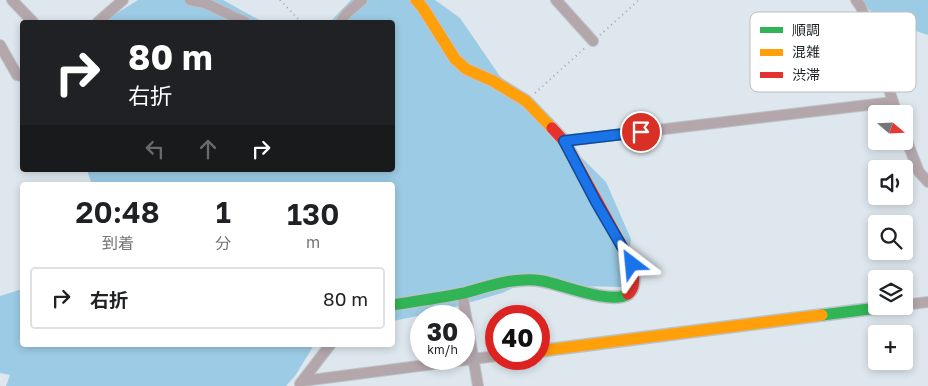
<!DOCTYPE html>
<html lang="ja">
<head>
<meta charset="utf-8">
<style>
	:root { --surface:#fff; --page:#f6f6f6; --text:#202124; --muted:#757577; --line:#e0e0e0 }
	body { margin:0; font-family:"Golos Text","Noto Sans JP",sans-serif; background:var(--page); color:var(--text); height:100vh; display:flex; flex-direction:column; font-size:19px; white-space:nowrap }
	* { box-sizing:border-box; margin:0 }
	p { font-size:16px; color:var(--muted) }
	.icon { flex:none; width:28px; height:28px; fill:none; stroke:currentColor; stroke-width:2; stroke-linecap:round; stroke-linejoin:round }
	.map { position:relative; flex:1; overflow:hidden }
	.panel { position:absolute; left:20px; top:182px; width:375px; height:165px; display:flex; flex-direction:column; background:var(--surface); border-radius:5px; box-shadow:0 2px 8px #0003 }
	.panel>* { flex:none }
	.guide { position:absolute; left:20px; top:20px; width:375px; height:152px; border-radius:5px; box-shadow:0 2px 8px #0003; background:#202124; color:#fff; overflow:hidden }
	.needle { width:32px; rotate:109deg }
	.fabs { position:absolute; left:868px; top:105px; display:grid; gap:10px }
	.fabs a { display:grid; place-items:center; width:45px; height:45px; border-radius:5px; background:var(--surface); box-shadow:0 2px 8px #0003; font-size:25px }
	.speed { position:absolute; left:410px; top:305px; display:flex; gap:10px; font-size:25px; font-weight:700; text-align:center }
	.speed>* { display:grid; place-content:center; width:65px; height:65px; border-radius:50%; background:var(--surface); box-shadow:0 2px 8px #0003; line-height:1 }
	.speed small { font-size:12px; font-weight:400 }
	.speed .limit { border:8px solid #d22; background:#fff; color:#111 }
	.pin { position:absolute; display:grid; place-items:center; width:42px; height:42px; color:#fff; margin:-21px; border:2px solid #fff; border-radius:50%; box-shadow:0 1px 5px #0007 }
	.me { position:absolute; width:55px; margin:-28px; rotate:331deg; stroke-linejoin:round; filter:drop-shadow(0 0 4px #0008) }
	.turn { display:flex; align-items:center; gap:18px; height:105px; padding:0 25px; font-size:22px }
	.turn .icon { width:65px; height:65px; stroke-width:2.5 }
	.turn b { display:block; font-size:35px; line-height:42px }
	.lanes { display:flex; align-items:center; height:48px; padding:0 25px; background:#0003; justify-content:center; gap:25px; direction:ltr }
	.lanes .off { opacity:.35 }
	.eta { display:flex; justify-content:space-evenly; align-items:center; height:85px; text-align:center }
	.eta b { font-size:30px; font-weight:600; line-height:35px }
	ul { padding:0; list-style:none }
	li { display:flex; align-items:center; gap:15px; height:62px; margin:0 10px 8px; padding:0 15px; border:2px solid var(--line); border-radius:5px }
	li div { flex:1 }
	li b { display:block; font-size:19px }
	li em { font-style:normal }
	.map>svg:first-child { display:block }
	.forest { fill:#9ccbe5 }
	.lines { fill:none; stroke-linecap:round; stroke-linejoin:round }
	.street-casing { stroke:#bcc3c8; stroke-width:12 }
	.fast-casing { stroke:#bcc3c8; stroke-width:14 }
	.slow-casing { stroke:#bcc3c8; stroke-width:14 }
	.jam-casing { stroke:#bcc3c8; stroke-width:14 }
	.path { stroke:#aaa6aa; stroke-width:2; stroke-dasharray:1 4; stroke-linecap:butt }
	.street { stroke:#b3a7ac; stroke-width:10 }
	.fast { stroke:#30b455; stroke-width:11 }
	.slow { stroke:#ff9f0a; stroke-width:11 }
	.jam { stroke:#e5322d; stroke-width:11 }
	.route-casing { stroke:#114b97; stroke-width:12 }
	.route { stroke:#1a73e8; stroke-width:9 }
	.key { fill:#fff; stroke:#bbbdbe; stroke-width:1 }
	.key-label { font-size:14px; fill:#1c2327 }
</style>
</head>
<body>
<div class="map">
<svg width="928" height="386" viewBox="0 0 928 386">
	<rect width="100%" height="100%" fill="#dde7ed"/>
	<g class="forest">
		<polygon points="138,0 223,0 263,22 103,22"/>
		<polygon points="351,0 435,0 460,18 499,75 606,182 631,239 624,287 573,286 534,278 502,293 437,312 393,321 392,185 92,185 87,170 392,170 392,22 330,22"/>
		<polygon points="859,0 928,0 928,35 879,19"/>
		<polygon points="22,289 22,345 314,345 295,376 286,386 6,386 10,375 0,373 0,296"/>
	</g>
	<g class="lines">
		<g class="street-casing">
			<g id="street">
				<polyline points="12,0 33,22"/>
				<polyline points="190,0 205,3 245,22"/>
				<polyline points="556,0 593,41"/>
				<polyline points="856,0 861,7 868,25 897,114"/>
				<polyline points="98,22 123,0"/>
				<polyline points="341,22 346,14 362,0"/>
				<polyline points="0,45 17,75 22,76"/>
				<polyline points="904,134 919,172 928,182"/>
				<polyline points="564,141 893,102"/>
				<polyline points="462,293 478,386"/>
				<polyline points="904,305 928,302"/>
				<polyline points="303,381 496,356"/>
				<polyline points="300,384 330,345"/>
			</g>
		</g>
		<g class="fast-casing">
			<g id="fast">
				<path d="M392 305C416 301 440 298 464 293 490 286 516 276 543 281 563 285 612 305 628 294"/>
				<polyline points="822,315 893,306"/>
			</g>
		</g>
		<g class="slow-casing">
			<g id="slow">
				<polyline points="416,0 423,8 455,59 466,69 493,81 526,101 552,128"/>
				<polyline points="539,351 822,315"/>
			</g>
		</g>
		<g class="jam-casing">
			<path id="jam" d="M552 128 564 141 632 264C633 274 637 287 628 294"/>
		</g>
		<g class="path">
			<polyline points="280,0 301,22"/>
			<polyline points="600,35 639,0"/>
			<polyline points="535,93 585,48"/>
		</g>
		<use href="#street" class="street"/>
		<use href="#fast" class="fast"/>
		<use href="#slow" class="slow"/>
		<use href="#jam" class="jam"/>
	</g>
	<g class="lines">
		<g class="route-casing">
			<polyline id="route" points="632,264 596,202 564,141 641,132"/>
		</g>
		<use href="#route" class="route"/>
	</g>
	<rect x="750" y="12" width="166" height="80" rx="8" class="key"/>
	<rect x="760" y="27" width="23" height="6" fill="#30b455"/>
	<rect x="760" y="49" width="23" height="7" fill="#ff9f0a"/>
	<rect x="760" y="72" width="23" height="6" fill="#e5322d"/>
	<g class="key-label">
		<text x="792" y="35">順調</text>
		<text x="792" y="57">混雑</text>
		<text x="792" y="80">渋滞</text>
	</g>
</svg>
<div class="fabs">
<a><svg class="needle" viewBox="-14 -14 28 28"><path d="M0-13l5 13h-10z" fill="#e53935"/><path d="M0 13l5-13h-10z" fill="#757577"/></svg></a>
<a><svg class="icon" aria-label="sound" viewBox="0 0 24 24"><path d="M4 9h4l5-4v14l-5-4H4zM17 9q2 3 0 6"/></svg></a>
<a><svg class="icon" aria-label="search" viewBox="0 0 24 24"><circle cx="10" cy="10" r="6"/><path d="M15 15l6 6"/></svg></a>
<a><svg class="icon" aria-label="layers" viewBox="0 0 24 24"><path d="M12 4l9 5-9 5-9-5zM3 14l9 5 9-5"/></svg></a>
<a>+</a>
</div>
<div class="speed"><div>30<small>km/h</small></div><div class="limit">40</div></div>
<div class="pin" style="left:641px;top:132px;background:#d93025"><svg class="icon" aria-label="arrive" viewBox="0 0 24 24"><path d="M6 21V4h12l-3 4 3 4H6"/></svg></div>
<svg class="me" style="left:632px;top:264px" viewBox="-20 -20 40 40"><path d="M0-17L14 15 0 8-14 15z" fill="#1a73e8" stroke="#fff" stroke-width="4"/></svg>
<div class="guide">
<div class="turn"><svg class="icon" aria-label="right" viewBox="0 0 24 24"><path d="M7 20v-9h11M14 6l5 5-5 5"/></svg><div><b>80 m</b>右折</div></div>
<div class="lanes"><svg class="icon off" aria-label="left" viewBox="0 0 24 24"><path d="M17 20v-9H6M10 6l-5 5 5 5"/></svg><svg class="icon off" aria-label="ahead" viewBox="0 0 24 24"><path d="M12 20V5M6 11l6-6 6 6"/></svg><svg class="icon" aria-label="right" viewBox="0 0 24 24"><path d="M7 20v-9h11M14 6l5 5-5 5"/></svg></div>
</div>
<section class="panel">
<div class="eta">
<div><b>20:48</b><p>到着</p></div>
<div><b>1</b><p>分</p></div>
<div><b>130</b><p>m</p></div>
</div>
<ul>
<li><svg class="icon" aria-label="right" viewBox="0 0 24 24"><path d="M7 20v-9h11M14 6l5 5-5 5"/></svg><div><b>右折</b></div><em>80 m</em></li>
</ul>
</section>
</div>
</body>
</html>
